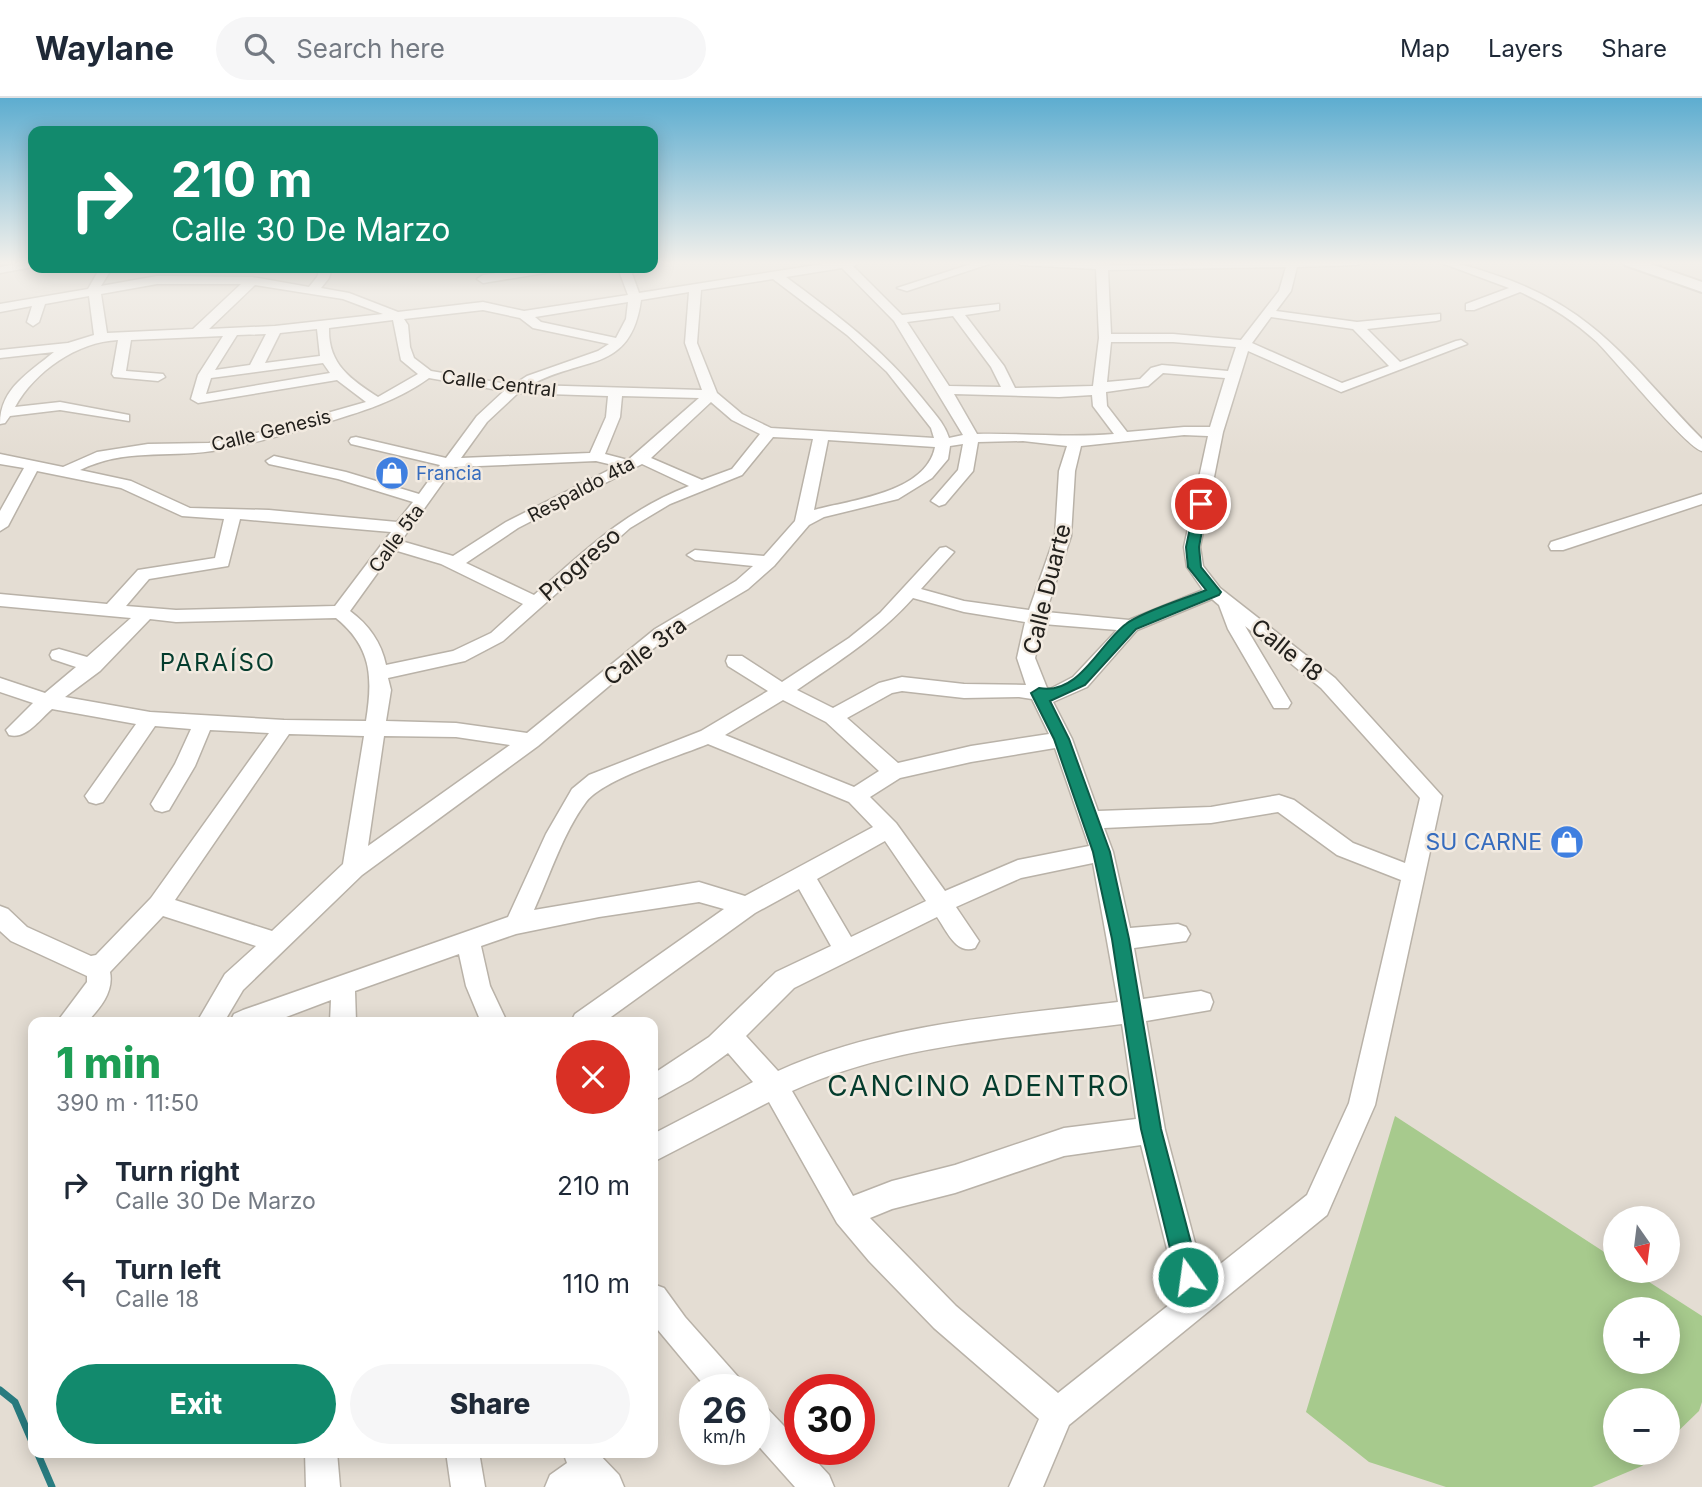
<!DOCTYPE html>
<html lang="en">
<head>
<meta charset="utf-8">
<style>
	:root { --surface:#fff; --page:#f6f6f7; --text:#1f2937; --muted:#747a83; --line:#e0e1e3; --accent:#128a6d }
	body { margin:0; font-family:Inter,sans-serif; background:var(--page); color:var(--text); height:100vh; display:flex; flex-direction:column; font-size:26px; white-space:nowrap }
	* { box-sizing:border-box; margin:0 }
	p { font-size:23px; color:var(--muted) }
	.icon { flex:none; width:38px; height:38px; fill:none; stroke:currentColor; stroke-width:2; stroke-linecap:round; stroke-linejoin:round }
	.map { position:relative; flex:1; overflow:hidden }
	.drawer { position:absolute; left:28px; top:919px; width:630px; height:441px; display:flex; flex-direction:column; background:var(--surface); border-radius:14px; box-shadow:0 4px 18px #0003 }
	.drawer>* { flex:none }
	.banner { position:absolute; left:28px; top:28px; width:630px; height:147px; border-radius:14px; box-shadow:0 4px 18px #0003; background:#128a6d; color:#fff; overflow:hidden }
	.needle { width:46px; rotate:166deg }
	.buttons { position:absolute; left:1603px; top:1108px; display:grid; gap:14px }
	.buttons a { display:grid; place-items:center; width:77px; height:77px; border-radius:50%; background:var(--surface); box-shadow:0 4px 18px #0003; font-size:35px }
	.speed { position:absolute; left:679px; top:1276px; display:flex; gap:14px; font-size:35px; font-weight:700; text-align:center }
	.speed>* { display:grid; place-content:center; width:91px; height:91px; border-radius:50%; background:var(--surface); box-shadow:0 4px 18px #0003; line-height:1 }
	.speed small { font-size:18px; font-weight:400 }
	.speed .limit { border:10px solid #d22; background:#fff; color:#111 }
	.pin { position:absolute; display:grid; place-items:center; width:60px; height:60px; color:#fff; margin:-30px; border:4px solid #fff; border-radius:50%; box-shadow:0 2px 7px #0007 }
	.me { position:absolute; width:77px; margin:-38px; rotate:346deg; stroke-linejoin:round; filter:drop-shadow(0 0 5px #0008) }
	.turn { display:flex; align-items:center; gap:24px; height:147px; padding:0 28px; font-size:32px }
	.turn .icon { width:91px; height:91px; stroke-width:2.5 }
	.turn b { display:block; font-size:49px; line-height:60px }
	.round { display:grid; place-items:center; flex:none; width:74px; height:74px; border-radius:37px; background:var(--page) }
	.summary { display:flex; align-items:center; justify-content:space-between; height:119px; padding:0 28px }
	h1 { font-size:42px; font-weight:800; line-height:52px; color:#1e9e55 }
	.primary-button { display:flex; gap:14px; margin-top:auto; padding:14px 28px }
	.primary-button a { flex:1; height:80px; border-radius:42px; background:var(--accent); color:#fff; font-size:28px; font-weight:800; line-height:80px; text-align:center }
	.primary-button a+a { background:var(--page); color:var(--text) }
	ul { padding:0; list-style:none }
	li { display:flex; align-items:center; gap:21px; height:98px; padding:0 28px }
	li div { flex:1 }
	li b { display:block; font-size:26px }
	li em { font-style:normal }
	header { display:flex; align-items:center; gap:42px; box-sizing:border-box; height:98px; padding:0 35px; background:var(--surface); border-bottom:2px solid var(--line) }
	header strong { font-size:33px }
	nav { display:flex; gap:38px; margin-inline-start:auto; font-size:24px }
	.search { width:490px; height:63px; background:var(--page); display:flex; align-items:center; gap:18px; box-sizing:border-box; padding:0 24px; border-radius:38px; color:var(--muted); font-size:26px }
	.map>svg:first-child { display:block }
	.green { fill:#a7ca8d; fill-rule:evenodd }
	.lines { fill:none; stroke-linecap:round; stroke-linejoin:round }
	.stream { stroke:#297c80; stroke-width:7 }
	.minor-casing { stroke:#b9b2a8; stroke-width:3 }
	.major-casing { stroke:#b9b2a8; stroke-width:4 }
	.minor { fill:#fff; fill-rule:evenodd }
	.major { fill:#fff; fill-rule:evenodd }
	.route { fill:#128a6d; stroke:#0c5a47; stroke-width:2 }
	.labels { text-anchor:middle; stroke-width:5; stroke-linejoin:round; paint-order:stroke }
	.far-street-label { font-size:19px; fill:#23211d; stroke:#f2eae0 }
	.far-shop-label { font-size:19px; fill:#366cbe; stroke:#f2eae0; text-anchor:start }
	.street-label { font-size:23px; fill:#23211d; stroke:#f2eae0 }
	.shop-label { font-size:23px; fill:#366cbe; stroke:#f2eae0; text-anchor:end }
	.neighbourhood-label { font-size:24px; letter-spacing:2px; fill:#043c2d; stroke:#f2eae0 }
	.near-neighbourhood-label { font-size:28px; letter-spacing:2px; fill:#043c2d; stroke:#f2eae0 }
</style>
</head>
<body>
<header>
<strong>Waylane</strong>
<div class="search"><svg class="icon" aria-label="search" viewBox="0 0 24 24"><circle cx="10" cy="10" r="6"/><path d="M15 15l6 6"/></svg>Search here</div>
<nav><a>Map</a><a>Layers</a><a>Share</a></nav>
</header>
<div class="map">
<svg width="1702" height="1389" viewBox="0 0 1702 1389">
	<rect width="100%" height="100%" fill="#e4ddd3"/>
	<path class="green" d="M1395 1018 1615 1161V1172L1632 1173 1702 1218V1304L1699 1313 1668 1343V1302H1615V1354L1656 1355 1642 1368 1592 1389H1446L1369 1364 1306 1314ZM1615 1211H1668V1264H1615Z"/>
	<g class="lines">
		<g class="stream">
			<polyline points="0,1292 15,1304 33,1346"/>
			<polyline points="37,1354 52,1389"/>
		</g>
		<g class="minor-casing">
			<g id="minor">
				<polygon points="26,164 33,164 33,169 0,175 0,169"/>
				<path d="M835 164H862L853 168 902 217 999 206V212L965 217 1004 268 1015 290 1093 288 1099 240 1096 171 1021 167 1015 164 1136 167 1363 164 1357 167 1297 169 1291 193 1276 213 1357 224 1440 216V222L1436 223 1367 231 1400 264 1456 243 1461 242 1467 246 1341 294 1248 253 1223 334 1200 449 1203 468 1220 490 1335 580 1442 698 1375 1007 1327 1117 1069 1327 1043 1389H1009L1039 1321 934 1230 869 1163 837 1125 769 1004 653 1064V1036L753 984 728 955 691 982 653 1003V976L709 939 776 874 831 848 799 791 755 815 604 924H571L575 916 724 811 699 804 599 819 516 836 481 848 490 888 507 924H481L466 888 459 856 355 893 356 924H330L331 902 273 924H230L234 916 243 912 508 819 546 736 572 691 589 677 701 633 768 593 728 568 726 563 728 558H742L782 584 849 540 880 515 940 450 946 449 954 454 921 491 964 503 1029 512 1055 438 1059 373 1067 348 1023 343 978 344 973 373 945 406 939 408 931 403 958 372 963 346 950 348 948 361 932 380 898 401 824 419 809 427 774 468 748 491 667 539 538 648 362 777 243 892 224 924H197L225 876 256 848 163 818 110 874C114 894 100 910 87 924H57L87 884V878L11 843 0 833V808L8 811 27 829 91 858 96 857 151 800 269 635 210 632 195 668 169 712 162 714 155 712 151 706 175 666 191 631 155 628 103 704 96 706 89 704 85 698 136 626 52 611C40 621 26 642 9 637L6 632 33 605 0 594V580L45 595 76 569 52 561 50 557 52 553 59 551 87 559 131 520 0 508V496L107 506 138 472 215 460 224 421 182 418 121 390 37 373 8 428 0 433V413L24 370 0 366V356L63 369 97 354 148 346 209 345 253 336 366 304 337 282 198 305 191 301 198 277 223 238 131 242 126 273 163 276 165 279 158 283 114 279 112 276 118 242C77 244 35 273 15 309L60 304 129 317V323L60 312 10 318 5 325 0 326C0 290 29 275 54 254L0 260V252L68 245 94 237 89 198 45 206 39 224 33 228 27 224 32 208 0 214V206L88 191 100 170H112L101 188 157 178 252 179 309 189 317 179 320 170H332L329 180 321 190 349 195 398 214 483 204 524 213 628 197 618 170H630L639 195ZM1286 169 1279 193 1241 242 1173 236H1111L1108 172ZM842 170 894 223 963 337 949 340C944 324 932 313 922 300 883 251 836 216 786 179ZM773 181 847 237 887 274 931 330 934 340 771 330 742 316 717 295 697 245 701 192ZM157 186H241L193 231 107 235 101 196ZM255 187 343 201 383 216 275 228 209 231ZM689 194 685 245 702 292 531 287C581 258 631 276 641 202ZM628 204 626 221 616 240 541 224 535 219ZM483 212 520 220 533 230 609 246 598 253 527 278 513 287 431 273 414 260 410 249 408 227 404 221ZM953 218 991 269 1001 289 949 288 907 224ZM1271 219 1353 231 1389 268 1342 285 1252 245ZM393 222 401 262 418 276 378 299C350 281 328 266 329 230ZM317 231 320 258 265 265 280 235ZM266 236 250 267 215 272 237 237ZM1111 244H1173L1236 249 1228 273 1162 267 1151 270 1140 281 1107 284ZM323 265 330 275 206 296 211 280ZM1163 275 1225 280 1210 329H1184L1127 334 1107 308 1106 294 1148 288ZM429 280 504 293 477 318 446 360 356 339 351 340 349 343 351 346 440 367 419 396 346 374 274 358 266 363 269 366 338 381 413 404 397 424 269 412 190 410 131 383 80 372C125 350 165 360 212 353 245 348 278 338 311 329 353 316 393 306 429 280ZM518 295 608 298 606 319 590 355 461 360 487 324ZM954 296 1059 299 1092 297 1093 308 1114 336C1068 340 1023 335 977 336ZM622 298 699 300 628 362 605 356 620 319ZM711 304 732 322 760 336 732 371 702 382 651 360ZM1184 337 1208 338 1184 449 1187 469 1203 492 1129 522 1046 514 1071 438 1075 373 1081 348ZM773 339 813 341 795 423 764 458 695 452 687 457 695 462 753 468 736 483 655 531 527 635 456 625 386 623 391 592 388 580 465 563 503 543 630 430 670 406 742 377ZM828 342 935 349C926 395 851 402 814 412ZM596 363 617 368 506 424 453 458 401 443 454 369ZM642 366 689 388C624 413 585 453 534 497L466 465 518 430ZM240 421 391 434 335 508 176 512 126 508 149 481 228 468ZM394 452 441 466 523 506 491 535 453 553 386 567C381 544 369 527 350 513ZM913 500 964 514 1025 524 1017 560 1026 587 964 586 902 579 879 585 833 610 797 592C838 564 879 538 913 500ZM1212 501 1219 507 1228 531 1274 610H1288L1291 605 1245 528 1321 590 1420 700 1405 765 1353 745 1294 702 1279 697 1211 709 1098 713 1072 641 1053 604 1087 589 1137 532ZM336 520C372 549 373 580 366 623L284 622 150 614 65 599 100 573 150 521 176 524ZM1043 526 1117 532 1073 579 1050 591 1047 590 1035 560ZM902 593 964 600 1019 599 1032 601 1049 636 971 648 898 665 847 620 892 595ZM783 602 826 624 879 673 854 689 725 637ZM289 636 364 638 343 766 272 833 175 802ZM384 638 456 639 510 647 368 748ZM708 646 849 704 873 729 745 798 699 784 534 812C550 777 563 735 586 704 603 681 679 658 708 646ZM1055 650 1089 748 1018 762 945 793 896 725 870 699 900 680 971 664ZM1278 714 1337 757 1401 782 1349 1005 1307 1097 1204 1179 1165 1032 1146 923 1210 912 1213 904 1210 896 1201 893 1143 901 1134 850 1186 843 1190 836 1186 829 1178 826 1130 830 1113 754 1104 730 1211 725ZM885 743 926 803 851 839 817 781ZM1093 765 1118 904C1003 918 885 925 778 973L746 938 794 890 937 819C947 833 956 857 975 850L979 843 956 809 1021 780ZM1122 926 1136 1021 1064 1030 955 1067 892 1083 853 1098 792 993C894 946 1011 940 1122 926ZM1141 1047 1179 1199 1058 1295 956 1208 870 1120 892 1111 955 1095 1064 1058Z"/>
				<polygon points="977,164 995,164 907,193 897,190"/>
				<path d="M1439 164C1461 164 1480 172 1501 179 1599 213 1633 271 1702 341V353C1687 350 1615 262 1597 244 1574 223 1549 207 1520 194L1474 212H1466V206L1509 190Z"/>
				<polygon points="535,170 563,170 557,173 483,185 477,181 483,177"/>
				<polygon points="1702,396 1702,406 1563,452 1551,452 1549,448 1551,444"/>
				<polygon points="653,1186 664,1190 685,1219 740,1281 745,1292 708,1292 653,1226"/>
				<polygon points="754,1303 765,1308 800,1345 800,1351 805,1351 829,1377 834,1389 795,1389 754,1343"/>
				<polygon points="305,1354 337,1354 340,1389 306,1389"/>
				<polygon points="446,1354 479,1354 485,1389 451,1389"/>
				<polygon points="563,1354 597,1354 619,1377 624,1389 545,1389 550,1377 567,1365"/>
			</g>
		</g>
		<g class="major-casing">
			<polygon id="major" points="1622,164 1645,164 1702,184 1702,194 1625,167"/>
		</g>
		<use href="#minor" class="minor"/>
		<use href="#major" class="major"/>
	</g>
	<linearGradient id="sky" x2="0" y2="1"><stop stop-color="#5dadd0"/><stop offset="0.46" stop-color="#f3f0eb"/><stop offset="1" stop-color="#f3f0eb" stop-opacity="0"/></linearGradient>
	<rect width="1702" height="358" fill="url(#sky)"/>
	<path class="route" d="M1201 403 1207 406 1199 449 1201 469 1221 494 1219 497 1136 531 1085 587 1050 603 1069 641 1110 754 1129 841 1161 1031 1200 1179 1196 1187 1188 1190 1180 1187 1177 1179 1141 1031 1112 841 1093 754 1054 641 1031 595 1039 590C1079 598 1099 546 1126 526 1141 514 1187 500 1206 492L1188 469 1186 449 1195 406Z"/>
	<defs>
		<g id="shop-disc" transform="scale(1.75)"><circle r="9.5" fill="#3f7fe0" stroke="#f2eae0"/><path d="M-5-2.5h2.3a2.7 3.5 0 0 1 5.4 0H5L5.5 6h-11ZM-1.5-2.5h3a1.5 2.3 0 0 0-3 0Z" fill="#fff"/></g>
	</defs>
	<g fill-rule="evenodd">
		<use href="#shop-disc" x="392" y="375"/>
		<use href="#shop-disc" x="1567" y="744"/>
	</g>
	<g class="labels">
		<g class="far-street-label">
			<text transform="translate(499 285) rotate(7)" y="7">Calle Central</text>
			<text transform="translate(271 332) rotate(-14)" y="7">Calle Genesis</text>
			<text transform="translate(581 391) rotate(-28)" y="7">Respaldo 4ta</text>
			<text transform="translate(396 440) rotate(-54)" y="7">Calle 5ta</text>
		</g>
		<g class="far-shop-label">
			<text x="416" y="382">Francia</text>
		</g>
		<g class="street-label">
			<text transform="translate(580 466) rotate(-41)" y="8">Progreso</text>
			<text transform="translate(1047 491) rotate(-76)" y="8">Calle Duarte</text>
			<text transform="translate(1287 552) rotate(39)" y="8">Calle 18</text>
			<text transform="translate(645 553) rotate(-37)" y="8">Calle 3ra</text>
		</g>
		<g class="shop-label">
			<text x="1542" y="752">SU CARNE</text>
		</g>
		<g class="neighbourhood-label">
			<text x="218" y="573">PARAÍSO</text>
		</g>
		<g class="near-neighbourhood-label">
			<text x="979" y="998">CANCINO ADENTRO</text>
		</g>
	</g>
</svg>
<div class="buttons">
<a><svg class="needle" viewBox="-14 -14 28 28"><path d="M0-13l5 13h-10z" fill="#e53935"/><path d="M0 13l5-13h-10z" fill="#747a83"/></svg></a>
<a>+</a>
<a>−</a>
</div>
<div class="speed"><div>26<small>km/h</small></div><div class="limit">30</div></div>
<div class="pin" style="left:1201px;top:406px;background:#d93025"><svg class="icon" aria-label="arrive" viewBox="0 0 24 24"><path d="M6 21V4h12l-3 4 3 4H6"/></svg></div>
<svg class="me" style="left:1188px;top:1179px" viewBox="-20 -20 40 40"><circle r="17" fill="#128a6d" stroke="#fff" stroke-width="3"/><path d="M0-11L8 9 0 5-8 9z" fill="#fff"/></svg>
<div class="banner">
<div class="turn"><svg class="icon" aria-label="right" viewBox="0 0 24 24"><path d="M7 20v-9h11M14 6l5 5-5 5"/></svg><div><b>210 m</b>Calle 30 De Marzo</div></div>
</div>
<section class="drawer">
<div class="summary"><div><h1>1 min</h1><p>390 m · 11:50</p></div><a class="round" style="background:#d93025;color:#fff"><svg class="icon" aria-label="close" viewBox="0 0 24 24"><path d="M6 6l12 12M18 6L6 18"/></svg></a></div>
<ul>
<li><svg class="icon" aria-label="right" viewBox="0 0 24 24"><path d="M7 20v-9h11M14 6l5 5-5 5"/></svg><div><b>Turn right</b><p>Calle 30 De Marzo</p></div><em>210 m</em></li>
<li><svg class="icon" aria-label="left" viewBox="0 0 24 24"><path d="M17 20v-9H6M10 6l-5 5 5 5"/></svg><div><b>Turn left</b><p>Calle 18</p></div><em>110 m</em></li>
</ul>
<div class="primary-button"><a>Exit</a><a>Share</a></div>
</section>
</div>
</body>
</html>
